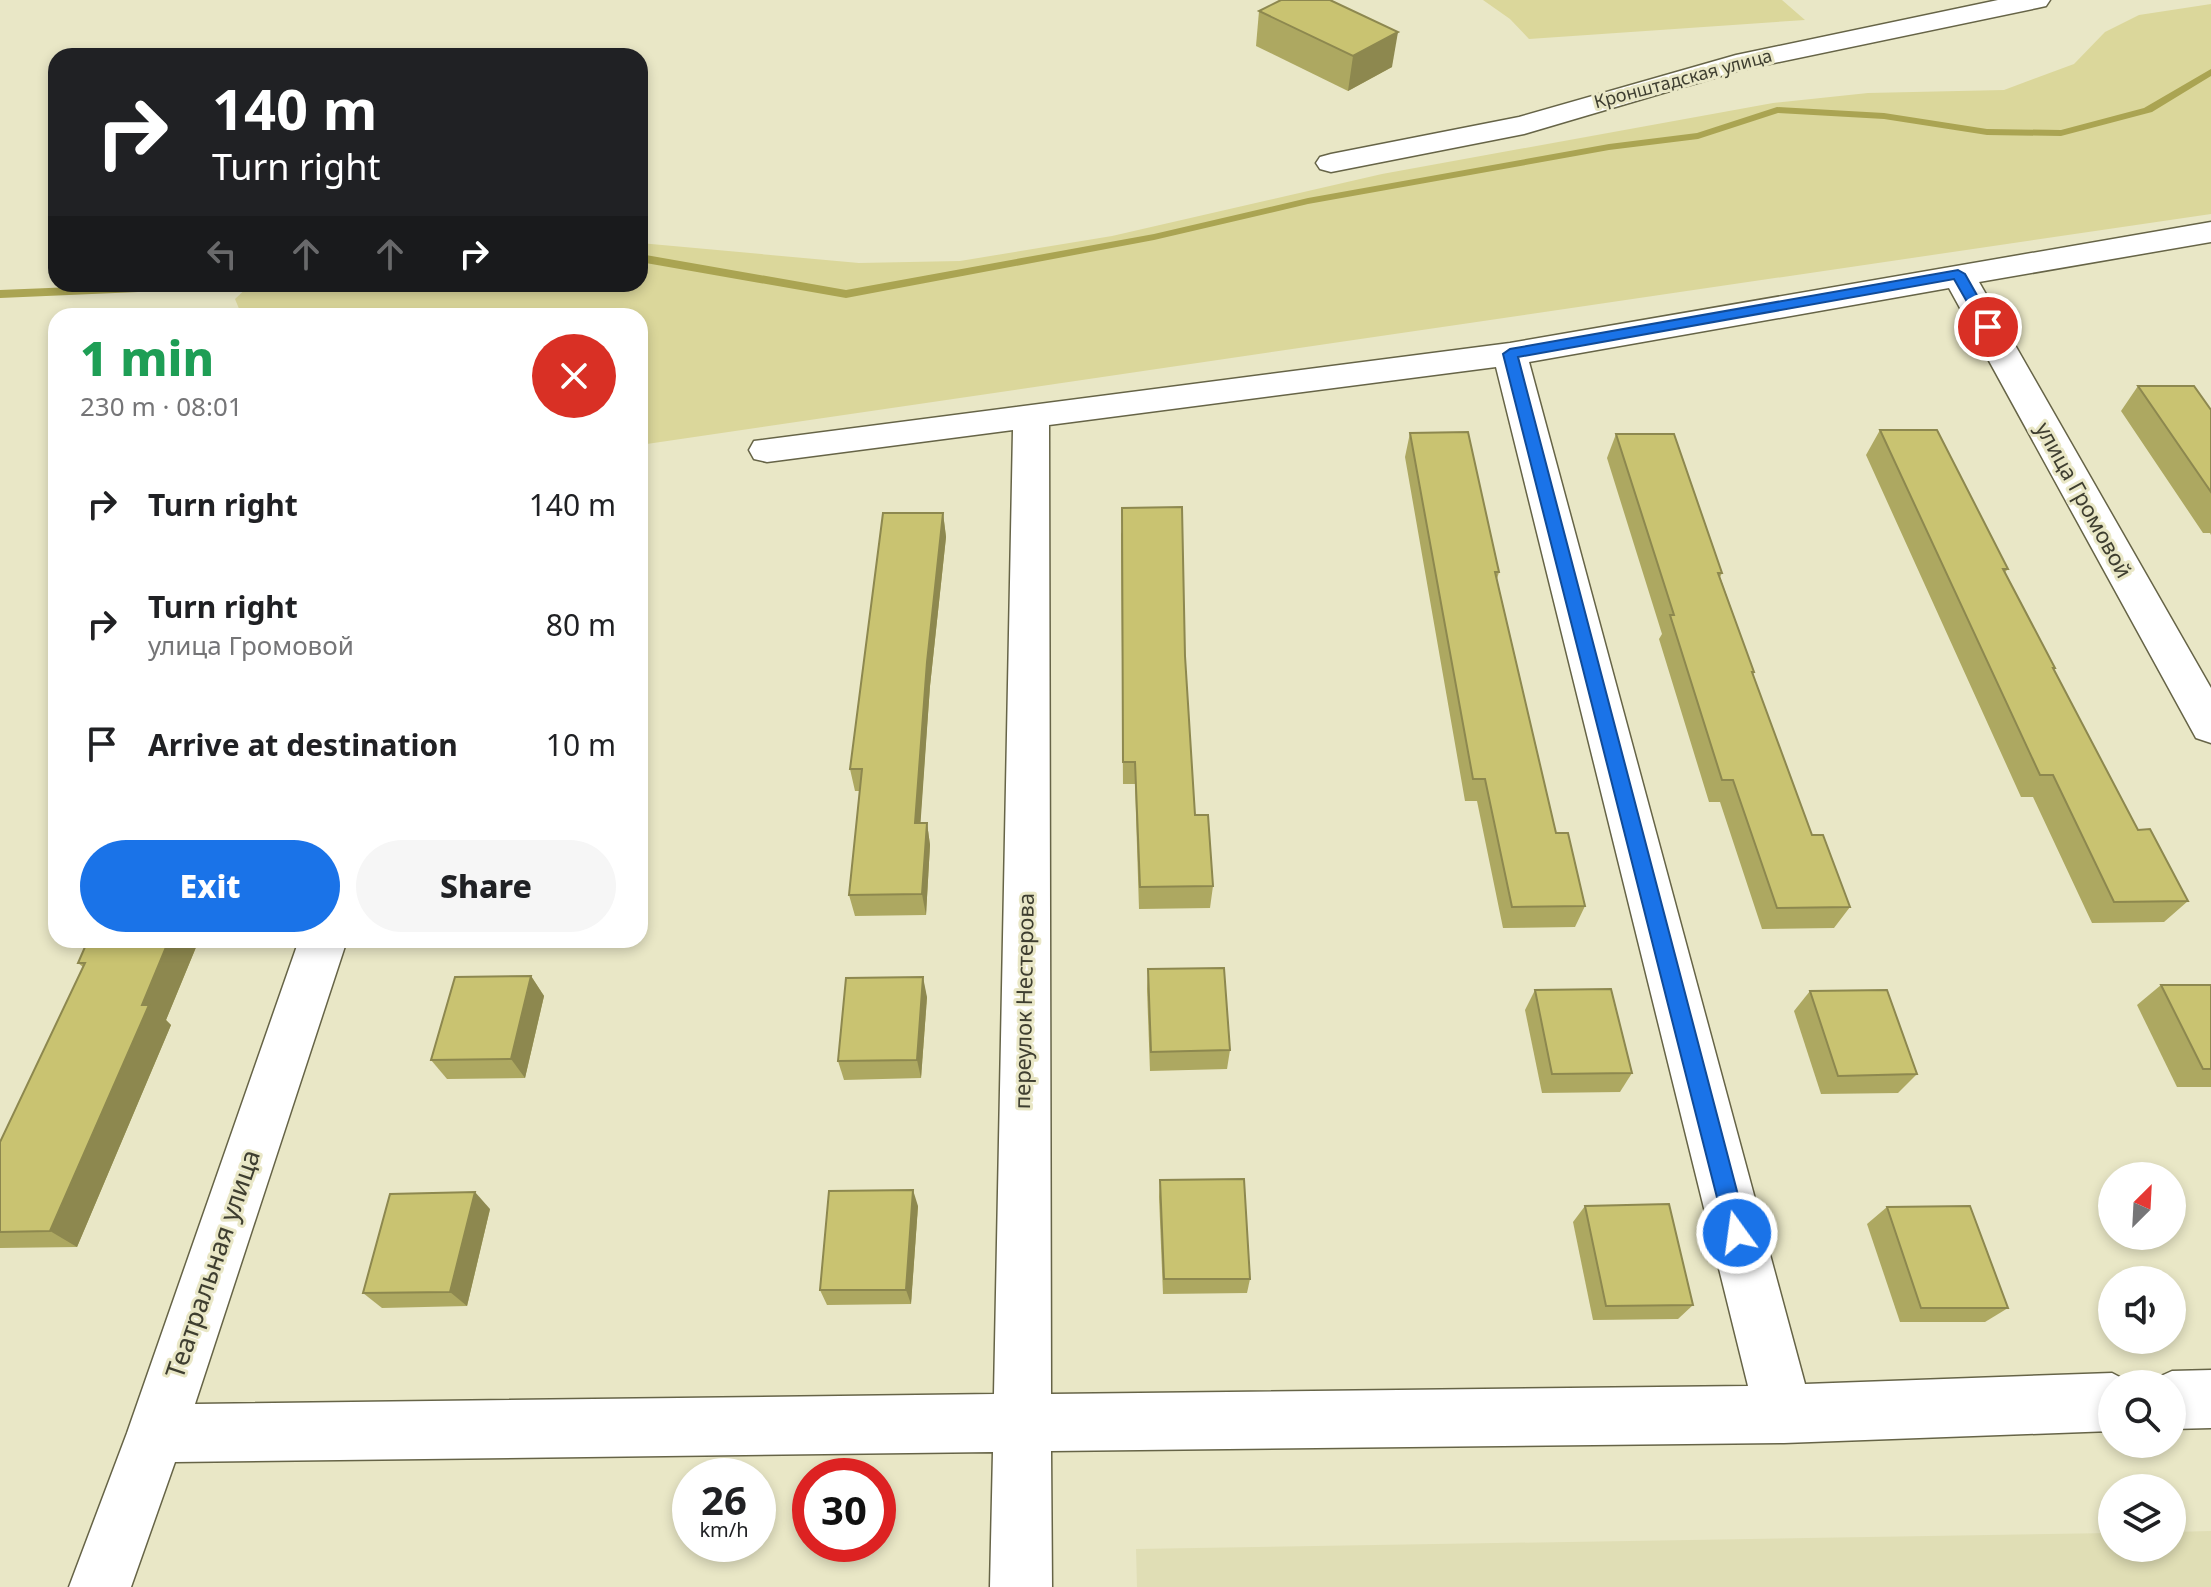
<!DOCTYPE html>
<html lang="en">
<head>
<meta charset="utf-8">
<style>
	:root { --surface:#fff; --page:#f6f6f6; --text:#202124; --muted:#757577; --accent:#1a73e8 }
	body { margin:0; font-family:"Noto Sans",sans-serif; background:var(--page); color:var(--text); height:100vh; display:flex; flex-direction:column; font-size:30px; white-space:nowrap }
	* { box-sizing:border-box; margin:0 }
	p { font-size:26px; color:var(--muted) }
	.icon { flex:none; width:44px; height:44px; fill:none; stroke:currentColor; stroke-width:2; stroke-linecap:round; stroke-linejoin:round }
	.map { position:relative; flex:1; overflow:hidden }
	.sheet { position:absolute; left:48px; top:308px; width:600px; height:640px; display:flex; flex-direction:column; background:var(--surface); border-radius:24px; box-shadow:0 4px 12px #0003 }
	.sheet>* { flex:none }
	.guide { position:absolute; left:48px; top:48px; width:600px; height:244px; border-radius:24px; box-shadow:0 4px 12px #0003; background:#202124; color:#fff; overflow:hidden }
	.needle { width:52px; rotate:24deg }
	.controls { position:absolute; left:2098px; top:1162px; display:grid; gap:16px }
	.controls a { display:grid; place-items:center; width:88px; height:88px; border-radius:50%; background:var(--surface); box-shadow:0 4px 12px #0003; font-size:40px }
	.speed { position:absolute; left:672px; top:1458px; display:flex; gap:16px; font-size:40px; font-weight:700; text-align:center }
	.speed>* { display:grid; place-content:center; width:104px; height:104px; border-radius:50%; background:var(--surface); box-shadow:0 4px 12px #0003; line-height:1 }
	.speed small { font-size:20px; font-weight:400 }
	.speed .limit { border:12px solid #d22; background:#fff; color:#111 }
	.pin { position:absolute; display:grid; place-items:center; width:68px; height:68px; color:#fff; margin:-34px; border:4px solid #fff; border-radius:50%; box-shadow:0 2px 8px #0007 }
	.me { position:absolute; width:88px; margin:-44px; rotate:346deg; stroke-linejoin:round; filter:drop-shadow(0 0 6px #0008) }
	.turn { display:flex; align-items:center; gap:28px; height:168px; padding:0 32px; font-size:36px }
	.turn .icon { width:104px; height:104px; stroke-width:2.5 }
	.turn b { display:block; font-size:56px; line-height:68px }
	.lanes { display:flex; align-items:center; height:76px; padding:0 32px; background:#0003; justify-content:center; gap:40px; direction:ltr }
	.lanes .off { opacity:.35 }
	.round { display:grid; place-items:center; flex:none; width:84px; height:84px; border-radius:42px; background:var(--page) }
	.overview { display:flex; align-items:center; justify-content:space-between; height:136px; padding:0 32px }
	h1 { font-size:48px; font-weight:800; line-height:60px; color:#1e9e55 }
	.primary-button { display:flex; gap:16px; margin-top:auto; padding:16px 32px }
	.primary-button a { flex:1; height:92px; border-radius:48px; background:var(--accent); color:#fff; font-size:32px; font-weight:800; line-height:92px; text-align:center }
	.primary-button a+a { background:var(--page); color:var(--text) }
	ul { padding:0; list-style:none }
	li { display:flex; align-items:center; gap:24px; height:120px; padding:0 32px }
	li div { flex:1 }
	li b { display:block; font-size:30px }
	li em { font-style:normal }
	.map>svg:first-child { display:block }
	.built { fill:#e0deb5 }
	.green { fill:#dbd79b }
	.lines { fill:none; stroke-linecap:round; stroke-linejoin:round }
	.stream { fill:#aaa452; fill-rule:evenodd }
	.minor-casing { stroke:#666447; stroke-width:3 }
	.minor { fill:#fff; fill-rule:evenodd }
	.wall { fill:#ada861 }
	.shaded-wall { fill:#8d884f }
	.building { fill:#c9c371; stroke:#8d884f; stroke-width:2 }
	.route { fill:#1a73e8; stroke:#114b97; stroke-width:2 }
	.labels { text-anchor:middle; stroke-width:6; stroke-linejoin:round; paint-order:stroke }
	.far-street-label { font-size:18px; fill:#3e3e30; stroke:#e9e7c6 }
	.street-label { font-size:22px; fill:#3e3e30; stroke:#e9e7c6 }
	.near-street-label { font-size:26px; fill:#3e3e30; stroke:#e9e7c6 }
</style>
</head>
<body>
<div class="map">
<svg width="2211" height="1587" viewBox="0 0 2211 1587">
	<rect width="100%" height="100%" fill="#e9e7c6"/>
	<polygon class="built" points="2211,1531 2211,1587 1137,1587 1136,1549 2112,1533 2112,1548 2172,1548 2172,1532"/>
	<g class="green">
		<polygon points="1483,0 1782,0 1805,20 1529,39 1510,19"/>
		<polygon points="2211,4 2211,214 640,445 640,316 242,316 235,299 251,284 640,284 640,243 859,263 960,261 1112,236 1382,174 1773,103 1868,93 2004,90 2074,64 2105,32 2139,15"/>
	</g>
	<g class="lines">
		<g class="stream">
			<polygon points="2211,69 2211,76 2152,112 2061,136 1987,135 1884,119 1778,113 1698,139 1609,150 1308,204 1154,240 846,298 640,262 640,254 846,290 1154,234 1308,198 1609,144 1697,133 1777,107 1884,113 1987,129 2061,130 2144,108"/>
			<polygon points="146,284 236,284 230,288 0,298 0,290"/>
		</g>
		<g class="minor-casing">
			<g id="minor">
				<polygon points="1998,0 2050,0 2046,6 2037,8 1741,70 1524,134 1331,172 1320,169 1316,163 1320,157 1331,154 1519,117 1736,55"/>
				<path d="M2211 222V242L1979 282 2211 688V743L2196 738 1949 288 1529 362 1805 1384 2112 1373 2133 1384H2112V1431L1784 1443 1051 1451 1052 1587H990L993 1452 175 1462 131 1587H69L127 1433 299 940H347L195 1404 994 1394 1013 430 767 462 754 459 749 450 754 441 1510 343ZM1496 367 1748 1386 1051 1394 1049 425Z"/>
				<polygon points="2211,1370 2211,1428 2172,1429 2172,1384 2150,1384 2152,1380 2172,1371"/>
			</g>
		</g>
		<use href="#minor" class="minor"/>
	</g>
	<g class="wall">
		<polygon points="1259,11 1392,67 1348,91 1256,46"/>
		<polygon points="2138,386 2211,410 2211,535 2210,533 2203,533 2121,411"/>
		<polygon points="1880,430 2008,569 2005,572 2055,668 2054,670 2138,830 2188,901 2164,922 2092,923 2033,797 2021,797 1866,455"/>
		<polygon points="1410,433 1499,572 1497,579 1556,833 1585,906 1575,927 1503,928 1477,801 1465,801 1405,457"/>
		<polygon points="1616,434 1722,573 1720,577 1754,672 1753,675 1812,835 1850,907 1834,928 1762,929 1720,802 1709,802 1659,639 1662,634 1607,458"/>
		<polygon points="943,513 946,537 930,686 920,823 927,823 930,845 926,915 855,916 849,895 860,791 855,791 850,769"/>
		<polygon points="1121,532 1185,656 1195,815 1213,886 1210,908 1139,909 1135,784 1123,784"/>
		<polygon points="88,940 199,940 166,1020 171,1025 77,1247 0,1248 0,1142 83,967 78,963"/>
		<polygon points="1148,969 1230,1050 1227,1069 1150,1071 1147,989"/>
		<polygon points="531,976 544,996 525,1078 447,1079 431,1060"/>
		<polygon points="2161,985 2211,985 2211,1087 2177,1087 2137,1005"/>
		<polygon points="1535,990 1632,1073 1620,1092 1542,1093 1525,1010"/>
		<polygon points="1810,991 1917,1074 1898,1093 1821,1094 1794,1011"/>
		<polygon points="927,997 921,1078 844,1080 838,1061"/>
		<polygon points="1160,1180 1250,1279 1247,1293 1163,1294 1159,1197"/>
		<polygon points="918,1206 911,1304 827,1305 820,1290"/>
		<polygon points="1585,1206 1693,1305 1678,1319 1593,1320 1573,1222"/>
		<polygon points="1887,1207 2008,1308 1985,1322 1900,1322 1867,1224"/>
		<polygon points="490,1209 467,1306 382,1308 363,1293"/>
	</g>
	<g class="shaded-wall">
		<polygon points="1398,32 1392,67 1348,91 1353,56"/>
		<polygon points="943,513 946,537 930,686 919,845 915,823 927,662"/>
		<polygon points="927,823 930,845 926,915 922,894"/>
		<polygon points="169,940 199,940 166,1020 171,1025 77,1247 50,1231 142,1005"/>
		<polygon points="531,976 544,996 525,1078 511,1059"/>
		<polygon points="923,977 927,997 921,1078 917,1060"/>
		<polygon points="913,1190 918,1206 911,1304 906,1290"/>
		<polygon points="475,1192 490,1209 467,1306 450,1292"/>
	</g>
	<g class="building">
		<polygon points="1281,0 1330,0 1398,32 1353,56 1259,11"/>
		<polygon points="2138,386 2194,386 2211,410 2211,492"/>
		<polygon points="1880,430 1937,430 2008,569 2003,569 2055,668 2053,668 2138,830 2150,829 2188,901 2114,902 2053,775 2040,775"/>
		<polygon points="1468,432 1499,572 1495,572 1556,833 1568,833 1585,906 1512,907 1485,779 1473,779 1410,433"/>
		<polygon points="1616,434 1674,434 1722,573 1718,573 1754,672 1752,672 1812,835 1823,835 1850,907 1777,908 1733,780 1722,780 1670,615 1674,615"/>
		<polygon points="1182,507 1185,656 1195,815 1208,815 1213,886 1140,887 1135,762 1123,762 1122,508"/>
		<polygon points="883,513 943,513 927,662 915,823 927,823 922,894 849,895 862,769 850,769"/>
		<polygon points="88,940 169,940 142,1005 149,1005 50,1231 0,1232 0,1142 85,963 78,963"/>
		<polygon points="1224,968 1230,1050 1151,1052 1148,969"/>
		<polygon points="531,976 511,1059 431,1060 455,977"/>
		<polygon points="923,977 917,1060 838,1061 846,978"/>
		<polygon points="2161,985 2211,985 2211,1069 2203,1069"/>
		<polygon points="1611,989 1632,1073 1552,1074 1535,990"/>
		<polygon points="1887,990 1917,1074 1838,1076 1810,991"/>
		<polygon points="1244,1179 1250,1279 1164,1279 1160,1180"/>
		<polygon points="913,1190 906,1290 820,1290 829,1191"/>
		<polygon points="475,1192 450,1292 363,1293 390,1194"/>
		<polygon points="1669,1204 1693,1305 1606,1306 1585,1206"/>
		<polygon points="1970,1206 2008,1308 1921,1308 1887,1207"/>
	</g>
	<polygon class="route" points="1958,270 1965,274 1995,327 1993,330 1983,330 1954,279 1518,357 1748,1233 1744,1240 1737,1244 1729,1240 1726,1233 1503,354 1510,349"/>
	<g class="labels">
		<g class="far-street-label">
			<text transform="translate(1683 79) rotate(-15)" y="6">Кронштадская улица</text>
		</g>
		<g class="street-label">
			<text transform="translate(2084 500) rotate(61)" y="8">улица Громовой</text>
			<text transform="translate(1024 1001) rotate(-89)" y="8">переулок Нестерова</text>
		</g>
		<g class="near-street-label">
			<text transform="translate(213 1264) rotate(-71)" y="9">Театральная улица</text>
		</g>
	</g>
</svg>
<div class="controls">
<a><svg class="needle" viewBox="-14 -14 28 28"><path d="M0-13l5 13h-10z" fill="#e53935"/><path d="M0 13l5-13h-10z" fill="#757577"/></svg></a>
<a><svg class="icon" aria-label="sound" viewBox="0 0 24 24"><path d="M4 9h4l5-4v14l-5-4H4zM17 9q2 3 0 6"/></svg></a>
<a><svg class="icon" aria-label="search" viewBox="0 0 24 24"><circle cx="10" cy="10" r="6"/><path d="M15 15l6 6"/></svg></a>
<a><svg class="icon" aria-label="layers" viewBox="0 0 24 24"><path d="M12 4l9 5-9 5-9-5zM3 14l9 5 9-5"/></svg></a>
</div>
<div class="speed"><div>26<small>km/h</small></div><div class="limit">30</div></div>
<div class="pin" style="left:1988px;top:327px;background:#d93025"><svg class="icon" aria-label="arrive" viewBox="0 0 24 24"><path d="M6 21V4h12l-3 4 3 4H6"/></svg></div>
<svg class="me" style="left:1737px;top:1233px" viewBox="-20 -20 40 40"><circle r="17" fill="#1a73e8" stroke="#fff" stroke-width="3"/><path d="M0-11L8 9 0 5-8 9z" fill="#fff"/></svg>
<div class="guide">
<div class="turn"><svg class="icon" aria-label="right" viewBox="0 0 24 24"><path d="M7 20v-9h11M14 6l5 5-5 5"/></svg><div><b>140 m</b>Turn right</div></div>
<div class="lanes"><svg class="icon off" aria-label="left" viewBox="0 0 24 24"><path d="M17 20v-9H6M10 6l-5 5 5 5"/></svg><svg class="icon off" aria-label="ahead" viewBox="0 0 24 24"><path d="M12 20V5M6 11l6-6 6 6"/></svg><svg class="icon off" aria-label="ahead" viewBox="0 0 24 24"><path d="M12 20V5M6 11l6-6 6 6"/></svg><svg class="icon" aria-label="right" viewBox="0 0 24 24"><path d="M7 20v-9h11M14 6l5 5-5 5"/></svg></div>
</div>
<section class="sheet">
<div class="overview"><div><h1>1 min</h1><p>230 m · 08:01</p></div><a class="round" style="background:#d93025;color:#fff"><svg class="icon" aria-label="close" viewBox="0 0 24 24"><path d="M6 6l12 12M18 6L6 18"/></svg></a></div>
<ul>
<li><svg class="icon" aria-label="right" viewBox="0 0 24 24"><path d="M7 20v-9h11M14 6l5 5-5 5"/></svg><div><b>Turn right</b></div><em>140 m</em></li>
<li><svg class="icon" aria-label="right" viewBox="0 0 24 24"><path d="M7 20v-9h11M14 6l5 5-5 5"/></svg><div><b>Turn right</b><p>улица Громовой</p></div><em>80 m</em></li>
<li><svg class="icon" aria-label="arrive" viewBox="0 0 24 24"><path d="M6 21V4h12l-3 4 3 4H6"/></svg><div><b>Arrive at destination</b></div><em>10 m</em></li>
</ul>
<div class="primary-button"><a>Exit</a><a>Share</a></div>
</section>
</div>
</body>
</html>
